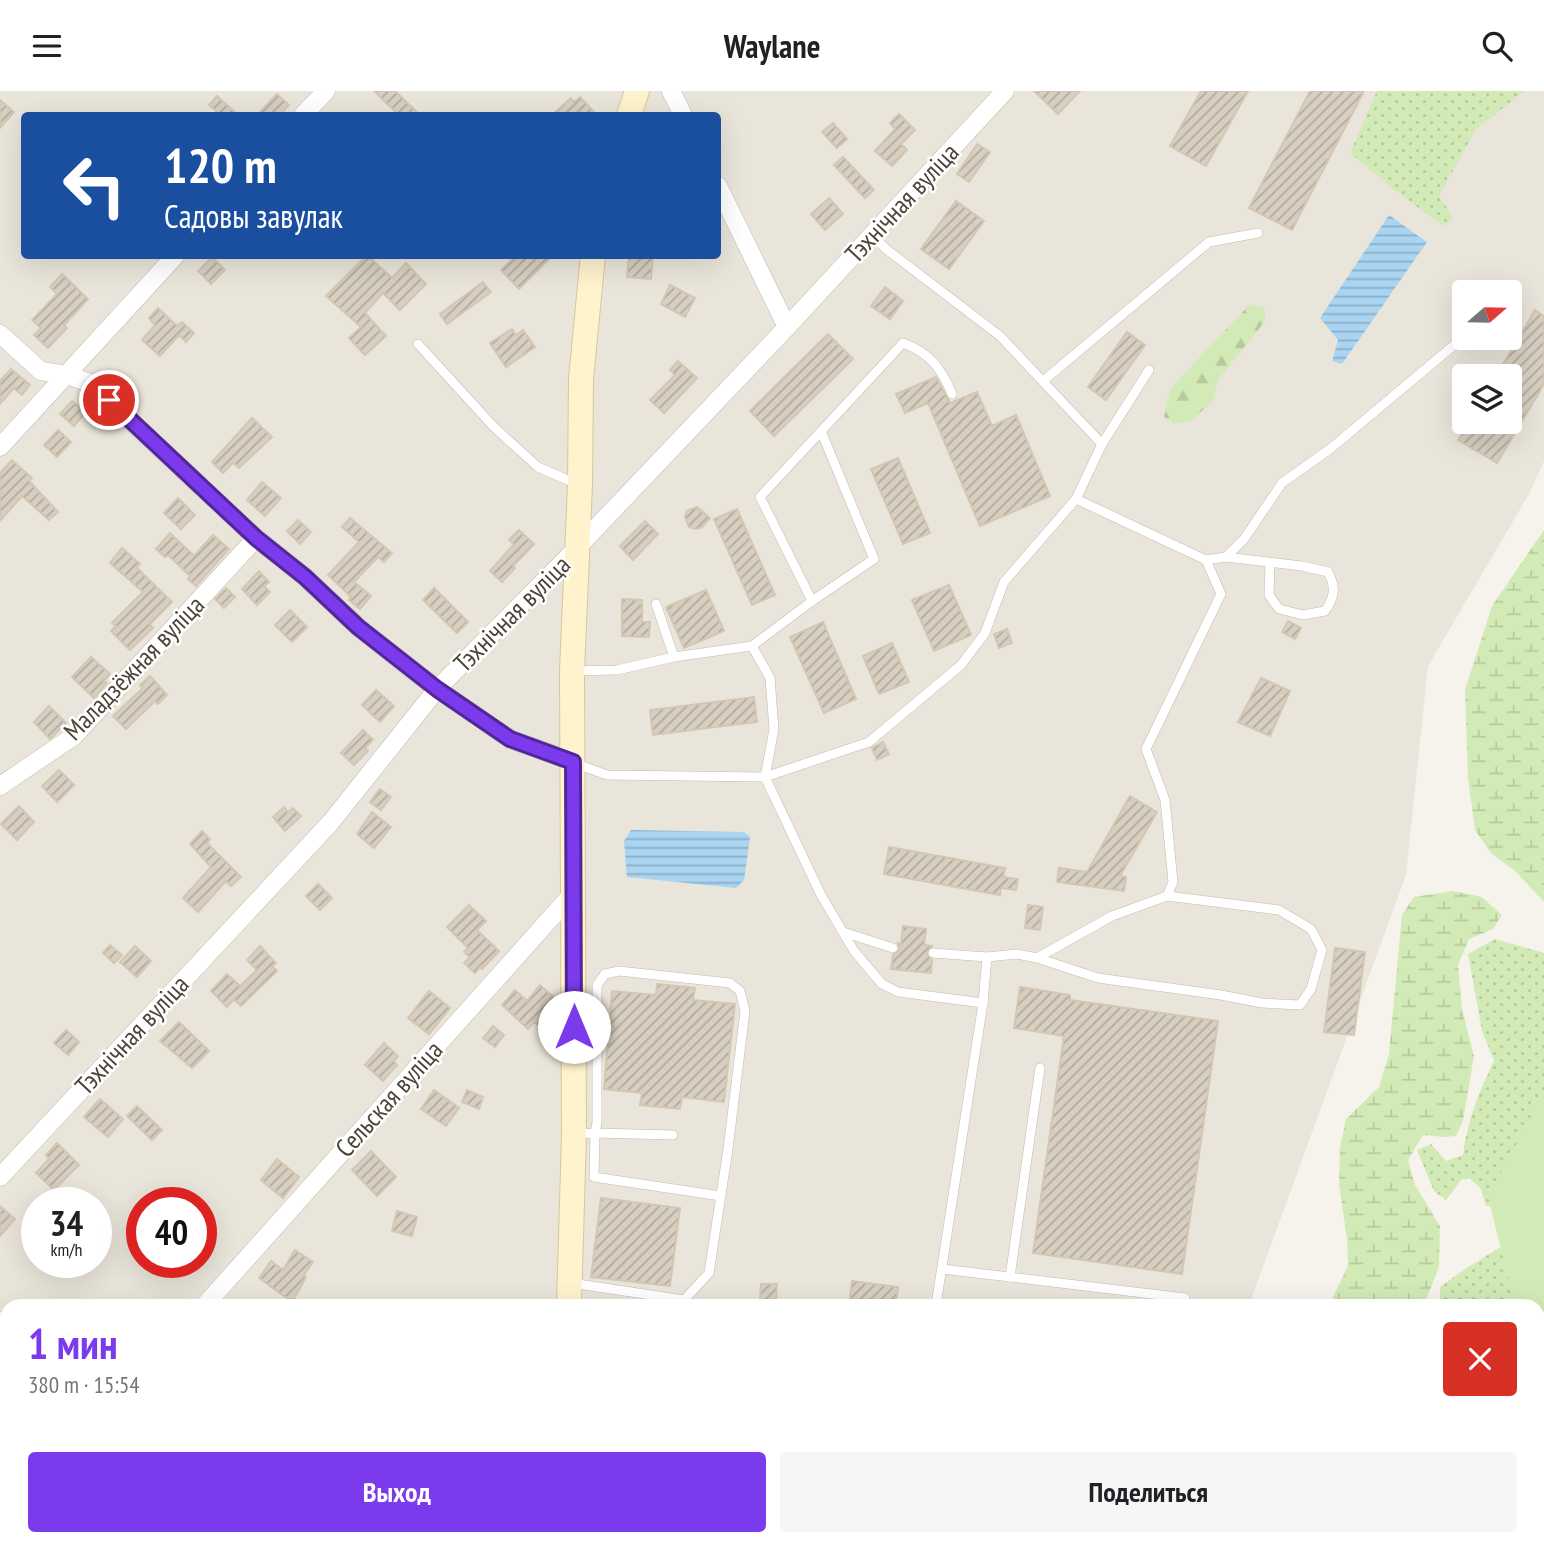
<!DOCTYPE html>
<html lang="ru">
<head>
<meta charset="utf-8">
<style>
	:root { --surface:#fff; --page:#f6f6f6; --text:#202124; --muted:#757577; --accent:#7c3aed }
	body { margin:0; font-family:"PT Sans Narrow",sans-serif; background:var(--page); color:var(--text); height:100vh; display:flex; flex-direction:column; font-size:26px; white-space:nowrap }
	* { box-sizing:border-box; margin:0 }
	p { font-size:23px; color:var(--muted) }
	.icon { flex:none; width:38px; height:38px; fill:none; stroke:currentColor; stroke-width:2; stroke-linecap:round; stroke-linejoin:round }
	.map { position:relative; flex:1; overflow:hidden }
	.details { position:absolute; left:0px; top:1208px; width:1545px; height:247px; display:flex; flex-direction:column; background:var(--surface); border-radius:21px 21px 0 0; box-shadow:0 7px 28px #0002 }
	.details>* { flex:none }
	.top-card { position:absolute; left:21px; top:21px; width:700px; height:147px; border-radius:7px; box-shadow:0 7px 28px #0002; background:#1a4fa0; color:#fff; overflow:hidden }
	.needle { width:46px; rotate:70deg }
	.tools { position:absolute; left:1452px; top:189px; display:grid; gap:14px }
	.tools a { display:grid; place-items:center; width:70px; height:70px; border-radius:7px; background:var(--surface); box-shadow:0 7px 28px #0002; font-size:35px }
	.speed { position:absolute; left:21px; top:1096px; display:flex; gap:14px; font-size:35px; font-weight:700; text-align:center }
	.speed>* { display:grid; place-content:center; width:91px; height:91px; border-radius:50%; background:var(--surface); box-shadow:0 7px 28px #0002; line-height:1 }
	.speed small { font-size:18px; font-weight:400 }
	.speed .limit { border:10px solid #d22; background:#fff; color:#111 }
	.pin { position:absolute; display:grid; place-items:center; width:60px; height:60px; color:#fff; margin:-30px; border:4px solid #fff; border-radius:50%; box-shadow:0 2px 7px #0007 }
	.me { position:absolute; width:77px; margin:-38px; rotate:0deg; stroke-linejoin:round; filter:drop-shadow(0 0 5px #0008) }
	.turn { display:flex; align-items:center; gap:24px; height:147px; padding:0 28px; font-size:32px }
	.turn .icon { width:91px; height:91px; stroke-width:2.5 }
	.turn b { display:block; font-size:49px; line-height:60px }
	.round { display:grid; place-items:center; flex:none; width:74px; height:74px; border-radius:7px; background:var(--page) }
	.head { display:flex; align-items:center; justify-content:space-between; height:119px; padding:0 28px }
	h1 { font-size:42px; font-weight:700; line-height:52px; color:var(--accent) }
	.action { display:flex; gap:14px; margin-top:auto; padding:14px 28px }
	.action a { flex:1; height:80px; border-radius:7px; background:var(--accent); color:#fff; font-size:28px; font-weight:700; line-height:80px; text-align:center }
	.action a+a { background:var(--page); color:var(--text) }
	header { display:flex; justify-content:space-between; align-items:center; height:91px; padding:0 28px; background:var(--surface); font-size:32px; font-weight:700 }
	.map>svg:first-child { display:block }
	.residential { fill:#eae5da; fill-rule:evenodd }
	.grass { fill:url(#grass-dots) }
	.forest { fill:url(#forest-firs) }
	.wetland { fill:url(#wetland-marsh) }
	.park { fill:#d2eab5 }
	.water { fill:url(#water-rules) }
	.building { fill:url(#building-hatch); stroke:#d3c7b4; stroke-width:2 }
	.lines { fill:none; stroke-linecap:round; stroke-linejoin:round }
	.lane-casing { stroke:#c2bbae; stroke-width:10 }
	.street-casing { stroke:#c2bbae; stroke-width:19 }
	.secondary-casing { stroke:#d6c79b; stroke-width:26 }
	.path { stroke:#c4b79f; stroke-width:2.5; stroke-dasharray:3.5 3.5; stroke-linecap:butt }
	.lane { stroke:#fff; stroke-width:9 }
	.street { stroke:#fff; stroke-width:18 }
	.secondary { stroke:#fff3cd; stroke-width:24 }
	.route-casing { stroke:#51269a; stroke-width:18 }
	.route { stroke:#7c3aed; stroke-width:12 }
	.labels { text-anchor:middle; stroke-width:5; stroke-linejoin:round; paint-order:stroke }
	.street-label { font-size:26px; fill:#4b4439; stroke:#fff }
</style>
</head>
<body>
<header><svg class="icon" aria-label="menu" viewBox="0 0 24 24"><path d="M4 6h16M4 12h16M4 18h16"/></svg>Waylane<svg class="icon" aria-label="search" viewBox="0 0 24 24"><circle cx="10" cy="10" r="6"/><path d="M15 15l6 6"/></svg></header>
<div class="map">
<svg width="1544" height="1453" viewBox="0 0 1544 1453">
	<defs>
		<pattern id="grass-dots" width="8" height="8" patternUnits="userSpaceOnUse" patternTransform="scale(1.75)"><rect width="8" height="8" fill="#d2eab5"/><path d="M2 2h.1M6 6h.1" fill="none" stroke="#b6ca9c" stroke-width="1.8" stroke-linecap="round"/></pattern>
		<pattern id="forest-firs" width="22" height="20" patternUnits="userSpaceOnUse" patternTransform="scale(1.75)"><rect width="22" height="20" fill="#d2eab5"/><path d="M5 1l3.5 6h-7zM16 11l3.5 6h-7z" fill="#b6ca9c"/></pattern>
		<pattern id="wetland-marsh" width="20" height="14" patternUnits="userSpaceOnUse" patternTransform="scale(1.75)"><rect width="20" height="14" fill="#d2eab5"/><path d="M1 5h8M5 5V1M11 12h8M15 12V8" fill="none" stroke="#b6ca9c"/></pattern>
		<pattern id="water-rules" width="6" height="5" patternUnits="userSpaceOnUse" patternTransform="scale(1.75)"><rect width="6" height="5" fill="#a9d4f2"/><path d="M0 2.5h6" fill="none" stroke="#8caec5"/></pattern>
		<pattern id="building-hatch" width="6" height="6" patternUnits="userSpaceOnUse" patternTransform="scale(1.75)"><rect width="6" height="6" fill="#d8cfc1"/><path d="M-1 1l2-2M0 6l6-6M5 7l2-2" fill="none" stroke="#b1aa9e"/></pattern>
	</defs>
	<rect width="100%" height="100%" fill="#f6f3ec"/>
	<g class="residential">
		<path d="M0 0H1544V370L1529 403 1428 575 1406 784 1249 1214H7V1447H822L814 1453H0ZM24 24H718V164H24ZM1465 201H1510V247H1465ZM1465 285H1510V331H1465ZM37 1111H96V1171H37ZM142 1111H201V1171H142Z"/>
		<polygon points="871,1447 1105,1447 1078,1453 893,1453"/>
	</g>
	<g class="grass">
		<polygon points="1377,0 1525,0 1476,38 1439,105 1453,127 1443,135 1397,101 1350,62"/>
		<path d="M1495 848 1544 862V1025L1503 1116 1486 1115 1481 1098 1469 1087 1461 1089 1446 1109 1434 1100 1417 1059 1431 1053 1446 1070 1463 1064C1467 1030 1479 1001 1494 970L1482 940 1468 863Z"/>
		<polygon points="1501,1156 1520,1214 1440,1214 1440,1196 1468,1176"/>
	</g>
	<polygon class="forest" points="1250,213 1264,217 1266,229 1218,289 1213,310 1192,329 1174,333 1164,326 1170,298"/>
	<g class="wetland">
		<polygon points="1544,439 1544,811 1516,781 1491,762 1475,739 1468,687 1465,599 1492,515"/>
		<polygon points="1453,800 1482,806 1502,824 1493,838 1469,848 1458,874 1462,918 1474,965 1463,1030 1456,1045 1444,1046 1423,1044 1408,1069 1415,1094 1440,1135 1439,1176 1424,1214 1329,1214 1348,1175 1347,1148 1339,1093 1340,1057 1346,1028 1379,996 1389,963 1402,824 1414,806"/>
		<polygon points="1538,1303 1544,1303 1544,1453 1289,1453 1287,1447 1538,1447"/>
	</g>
	<polygon class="park" points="1544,1001 1544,1274 1538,1269 1538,1214 1515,1214 1488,1106"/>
	<g class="water">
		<polygon points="1389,124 1427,151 1342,273 1332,270 1338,249 1320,227"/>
		<polygon points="631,739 744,741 750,746 744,789 736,797 627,786 624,750"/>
	</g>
	<g class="building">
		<polygon points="374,0 395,0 420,24 399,24"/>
		<polygon points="1034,0 1080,0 1058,23"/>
		<polygon points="1201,0 1248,0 1206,75 1170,55"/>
		<polygon points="1310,0 1364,0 1292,139 1249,117"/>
		<polygon points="277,3 289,14 280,24 257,24"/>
		<polygon points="217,5 238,24 221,24 209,14"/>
		<polygon points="580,6 597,24 552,24 571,7 574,11"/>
		<polygon points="0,9 14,21 0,37"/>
		<polygon points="899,23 915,39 901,53 907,59 892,75 875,60 895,38 890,32"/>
		<polygon points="833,32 847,48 837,57 822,41"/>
		<polygon points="977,53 990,61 969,91 957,83"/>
		<polygon points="843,66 874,99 865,107 834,74"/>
		<polygon points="829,107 843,123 825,139 811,123"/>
		<polygon points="956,110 984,130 949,178 921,158"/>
		<polygon points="367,164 392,187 406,172 426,193 400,219 383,202 365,222 386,245 365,264 349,247 361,236 326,205"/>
		<polygon points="517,164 553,164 519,198 501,179"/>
		<polygon points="629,164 653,164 651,188 627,186"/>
		<polygon points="212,166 225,179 211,193 198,180"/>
		<polygon points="62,183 88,208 64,234 67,237 48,257 34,244 41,237 32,229 57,203 50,196"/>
		<polygon points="483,191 491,201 447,233 440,223"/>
		<polygon points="670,194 695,207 685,226 661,213"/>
		<polygon points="885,196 903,210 890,228 871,215"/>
		<polygon points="158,217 177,235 182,231 194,242 186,251 179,244 160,265 142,249 155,234 149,227"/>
		<polygon points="1535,219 1544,225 1544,293 1497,372 1458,349 1469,331 1510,331 1510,285 1496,285"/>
		<polygon points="512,238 516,244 523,239 535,256 506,276 490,252"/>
		<polygon points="1127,241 1145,254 1106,309 1088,296"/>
		<polygon points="828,243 853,268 774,345 750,320"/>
		<polygon points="678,270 697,287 664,322 650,309 675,284 670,279"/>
		<polygon points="11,278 30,294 22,304 14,297 0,313 0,290"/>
		<polygon points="936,286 950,312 977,301 992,335 1016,324 1050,405 980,435 928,312 905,322 896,303"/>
		<polygon points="72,310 86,321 74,335 60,323"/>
		<polygon points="252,327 272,346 239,377 233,372 223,382 212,371"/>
		<polygon points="58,339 71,351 57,366 44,354"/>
		<polygon points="898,367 930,442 903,453 871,378"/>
		<polygon points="12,369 32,387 29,390 58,421 49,429 22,405 0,430 0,382"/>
		<polygon points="262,391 281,407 265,425 247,409"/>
		<polygon points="178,407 195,424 181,438 164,422"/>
		<polygon points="697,416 710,427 701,437 695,438 689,436 685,426 687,420"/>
		<polygon points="737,418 775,504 752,514 714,428"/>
		<polygon points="350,427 392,462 384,471 378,466 354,491 371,505 360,518 349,509 351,506 328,484 359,451 342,436"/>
		<polygon points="298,429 311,441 300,453 287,440"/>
		<polygon points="645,430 658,443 633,469 620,455"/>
		<polygon points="519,439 534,453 513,475 515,477 502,491 490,480 514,453 509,449"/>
		<polygon points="170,442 194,465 213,444 229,458 196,495 188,488 190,485 168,464 165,466 156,458"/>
		<polygon points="122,457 140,473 137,477 172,511 150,533 153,537 130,559 111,540 116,535 112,532 143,501 110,472"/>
		<polygon points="259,480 269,491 264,495 270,501 257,514 242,498"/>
		<polygon points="949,494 971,544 934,560 912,509"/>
		<polygon points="226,497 235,506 224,517 215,508"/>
		<polygon points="434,497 468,531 457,542 423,509"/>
		<polygon points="706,499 724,540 684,557 666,516"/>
		<polygon points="622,508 642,509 642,531 650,531 649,546 622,545"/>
		<polygon points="290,519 307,536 292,551 275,534"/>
		<polygon points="1288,530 1301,537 1295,548 1282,541"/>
		<polygon points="823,531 856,608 824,622 790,546"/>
		<polygon points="1007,538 1012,552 999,557 994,543"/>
		<polygon points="892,552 909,591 879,603 863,565"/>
		<polygon points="91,566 110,583 104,590 107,592 94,607 72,586"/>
		<polygon points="150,585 167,604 158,613 155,610 126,638 113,625 143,597 140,594"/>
		<polygon points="1261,587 1290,600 1270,645 1238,631"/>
		<polygon points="376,599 394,615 380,631 362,614"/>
		<polygon points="754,606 757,631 653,644 650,619"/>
		<polygon points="49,615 66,632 50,648 34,631"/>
		<polygon points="363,639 373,649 365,657 368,660 354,674 341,662"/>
		<polygon points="883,651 889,663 877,669 872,657"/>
		<polygon points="59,679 74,694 57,711 42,695"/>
		<polygon points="380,698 391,706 381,719 370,711"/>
		<polygon points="1130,705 1157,721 1120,785 1126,786 1124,800 1057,791 1059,777 1087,781"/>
		<polygon points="19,715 34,731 17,749 1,733"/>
		<polygon points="284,716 288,721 293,717 301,725 285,740 273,726"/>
		<polygon points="372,721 391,736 374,757 357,743"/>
		<polygon points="202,740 210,748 207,752 241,786 231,795 226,790 198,821 183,807 211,776 190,753"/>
		<polygon points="889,756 1005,777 1003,786 1018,788 1016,799 1001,797 1000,804 884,783"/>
		<polygon points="318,793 332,807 320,819 306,805"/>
		<polygon points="469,814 486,830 477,839 499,860 482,878 480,876 475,882 464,872 470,866 464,861 468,857 447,836"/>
		<polygon points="1028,814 1043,816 1040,839 1025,837"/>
		<polygon points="903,835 926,838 924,854 932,855 926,862 932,869 931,882 891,878 893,864 900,858 898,852 901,853"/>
		<polygon points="110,854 122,864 114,872 103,862"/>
		<polygon points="135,855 151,870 137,886 120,871"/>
		<polygon points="260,855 276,872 272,875 277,880 241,915 234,908 227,916 211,900 227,883 240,895 257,879 247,869"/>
		<polygon points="1335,857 1365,861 1354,944 1324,941"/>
		<polygon points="657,893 695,897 693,909 735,913 724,1011 682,1006 680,1018 640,1014 642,1002 604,998 612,900 656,904"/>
		<polygon points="540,894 559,911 559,920 543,938 534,931 528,938 502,914 515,899 527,910"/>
		<polygon points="1020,896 1070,904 1070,909 1218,930 1182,1183 1033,1162 1064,945 1014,937"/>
		<polygon points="429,900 450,917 429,943 408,927"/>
		<polygon points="179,931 209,960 192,977 160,950"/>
		<polygon points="493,935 504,944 495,956 483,947"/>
		<polygon points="66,939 79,951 68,964 54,952"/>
		<polygon points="384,952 398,965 394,970 397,974 383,990 365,974"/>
		<polygon points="434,999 459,1017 446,1035 421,1018"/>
		<polygon points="467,999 483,1006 479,1018 462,1011"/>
		<polygon points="100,1008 123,1028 108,1046 84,1026"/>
		<polygon points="137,1015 162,1039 152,1049 127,1025"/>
		<polygon points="57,1052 79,1074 54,1099 36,1082 49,1068 46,1064"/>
		<polygon points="371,1060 396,1086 377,1105 352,1079"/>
		<polygon points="277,1068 299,1086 283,1107 261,1089"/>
		<polygon points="601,1107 680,1117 670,1195 591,1186"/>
		<polygon points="0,1115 15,1128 0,1145"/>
		<polygon points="397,1120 417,1126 412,1145 392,1140"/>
		<polygon points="295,1159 313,1171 304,1184 306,1186 293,1210 285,1206 259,1187 271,1170 283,1179"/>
		<polygon points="852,1190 898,1196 896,1214 849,1214"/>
		<polygon points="761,1193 777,1193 776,1210 760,1209"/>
	</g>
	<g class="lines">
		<g class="lane-casing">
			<g id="lane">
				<polyline points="872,144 886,158 1000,245 1102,353"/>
				<polyline points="418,253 494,336 538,376 577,393"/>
				<polyline points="1043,290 1209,151 1258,142"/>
				<polyline points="1076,408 1206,469 1226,466 1244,448 1282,392 1330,358 1465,245"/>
				<path d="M1226 466 1302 475 1328 481C1336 496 1335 506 1325 520L1303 524 1279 518 1269 504 1270 472"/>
				<polyline points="812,510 874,468 821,340"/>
				<path d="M752 555 812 510 760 406 903 252C930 262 941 277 952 303"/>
				<polyline points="674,566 752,555 770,587 774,638 765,686 821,804 854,860 882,893 898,901 983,912 936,1214"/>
				<polyline points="573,580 617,579 674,566 656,513"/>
				<polyline points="574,672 607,684 765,686 869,651 961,574 985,542 1004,491 1076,408 1102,353 1149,279"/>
				<polyline points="1167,805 1173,791 1165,709 1146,658 1221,503 1206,469"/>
				<polyline points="843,841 893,857"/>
				<polyline points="933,862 987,866 983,912"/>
				<polyline points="987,866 1017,863 1037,867 1098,887 1221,904 1262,912 1300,914 1311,898 1322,859 1311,838 1279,819 1167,805 1112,825 1037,867"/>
				<polyline points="673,1044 595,1042 594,1086 721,1105"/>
				<polyline points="942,1178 1185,1207"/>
				<polyline points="1010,1186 1040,977"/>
				<polyline points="571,1192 684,1209 709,1182 728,1058 745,920 740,900 730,892 619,880 605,883 597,894 597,1031 595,1042 576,1043"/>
				<polyline points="0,1368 7,1355"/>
			</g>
		</g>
		<g class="street-casing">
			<g id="street">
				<polyline points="671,0 683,24"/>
				<polyline points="303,24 326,0"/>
				<polyline points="718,95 787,236"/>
				<polyline points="0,243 41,280 67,284 90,292 256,447 305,486 358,536 437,598 510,648 574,671"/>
				<polyline points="0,356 176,164"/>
				<polyline points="0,695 74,645 256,447"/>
				<polyline points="0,1086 331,731 437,598 575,459 787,236 1005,0"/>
				<polyline points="205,1214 574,801"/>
				<polyline points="0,1230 7,1237"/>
			</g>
		</g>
		<g class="secondary-casing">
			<g id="secondary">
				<polyline points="629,24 637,0"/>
				<polyline points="569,1214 574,1043 572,580 580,394 581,288 593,164"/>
				<polyline points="576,1447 577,1453"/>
			</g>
		</g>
		<g class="path">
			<polyline points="1197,1211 1207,1214"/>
			<polyline points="1219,1447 1221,1453"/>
		</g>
		<use href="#lane" class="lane"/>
		<use href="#street" class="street"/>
		<use href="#secondary" class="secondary"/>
	</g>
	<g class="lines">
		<g class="route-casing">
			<polyline id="route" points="109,309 256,447 305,486 358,536 437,598 510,648 573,671 574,936"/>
		</g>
		<use href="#route" class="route"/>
	</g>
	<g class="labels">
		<g class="street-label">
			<text transform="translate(902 112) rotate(-47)" y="9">Тэхнічная вуліца</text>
			<text transform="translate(512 523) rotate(-45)" y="9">Тэхнічная вуліца</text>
			<text transform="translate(134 577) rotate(-46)" y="9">Маладзёжная вуліца</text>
			<text transform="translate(132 944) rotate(-47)" y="9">Тэхнічная вуліца</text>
			<text transform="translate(389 1008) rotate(-48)" y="9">Сельская вуліца</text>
		</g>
	</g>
</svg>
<div class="tools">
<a><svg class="needle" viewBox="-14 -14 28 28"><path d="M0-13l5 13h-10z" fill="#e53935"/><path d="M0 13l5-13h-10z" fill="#757577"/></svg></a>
<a><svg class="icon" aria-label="layers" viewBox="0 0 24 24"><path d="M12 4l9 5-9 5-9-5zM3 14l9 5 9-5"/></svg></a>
</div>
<div class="speed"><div>34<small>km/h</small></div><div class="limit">40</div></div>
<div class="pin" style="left:109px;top:309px;background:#d93025"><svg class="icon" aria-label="arrive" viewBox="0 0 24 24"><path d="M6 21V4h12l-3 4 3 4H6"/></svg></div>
<svg class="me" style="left:574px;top:936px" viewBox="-20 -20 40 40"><circle r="19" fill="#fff"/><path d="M0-13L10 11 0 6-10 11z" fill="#7c3aed"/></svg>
<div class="top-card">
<div class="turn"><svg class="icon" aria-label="left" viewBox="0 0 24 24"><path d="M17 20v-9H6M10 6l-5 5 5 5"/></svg><div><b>120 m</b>Садовы завулак</div></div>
</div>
<section class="details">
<div class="head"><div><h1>1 мин</h1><p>380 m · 15:54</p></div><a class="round" style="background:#d93025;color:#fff"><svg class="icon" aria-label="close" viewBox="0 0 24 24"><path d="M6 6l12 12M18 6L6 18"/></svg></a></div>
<div class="action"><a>Выход</a><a>Поделиться</a></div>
</section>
</div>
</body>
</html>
